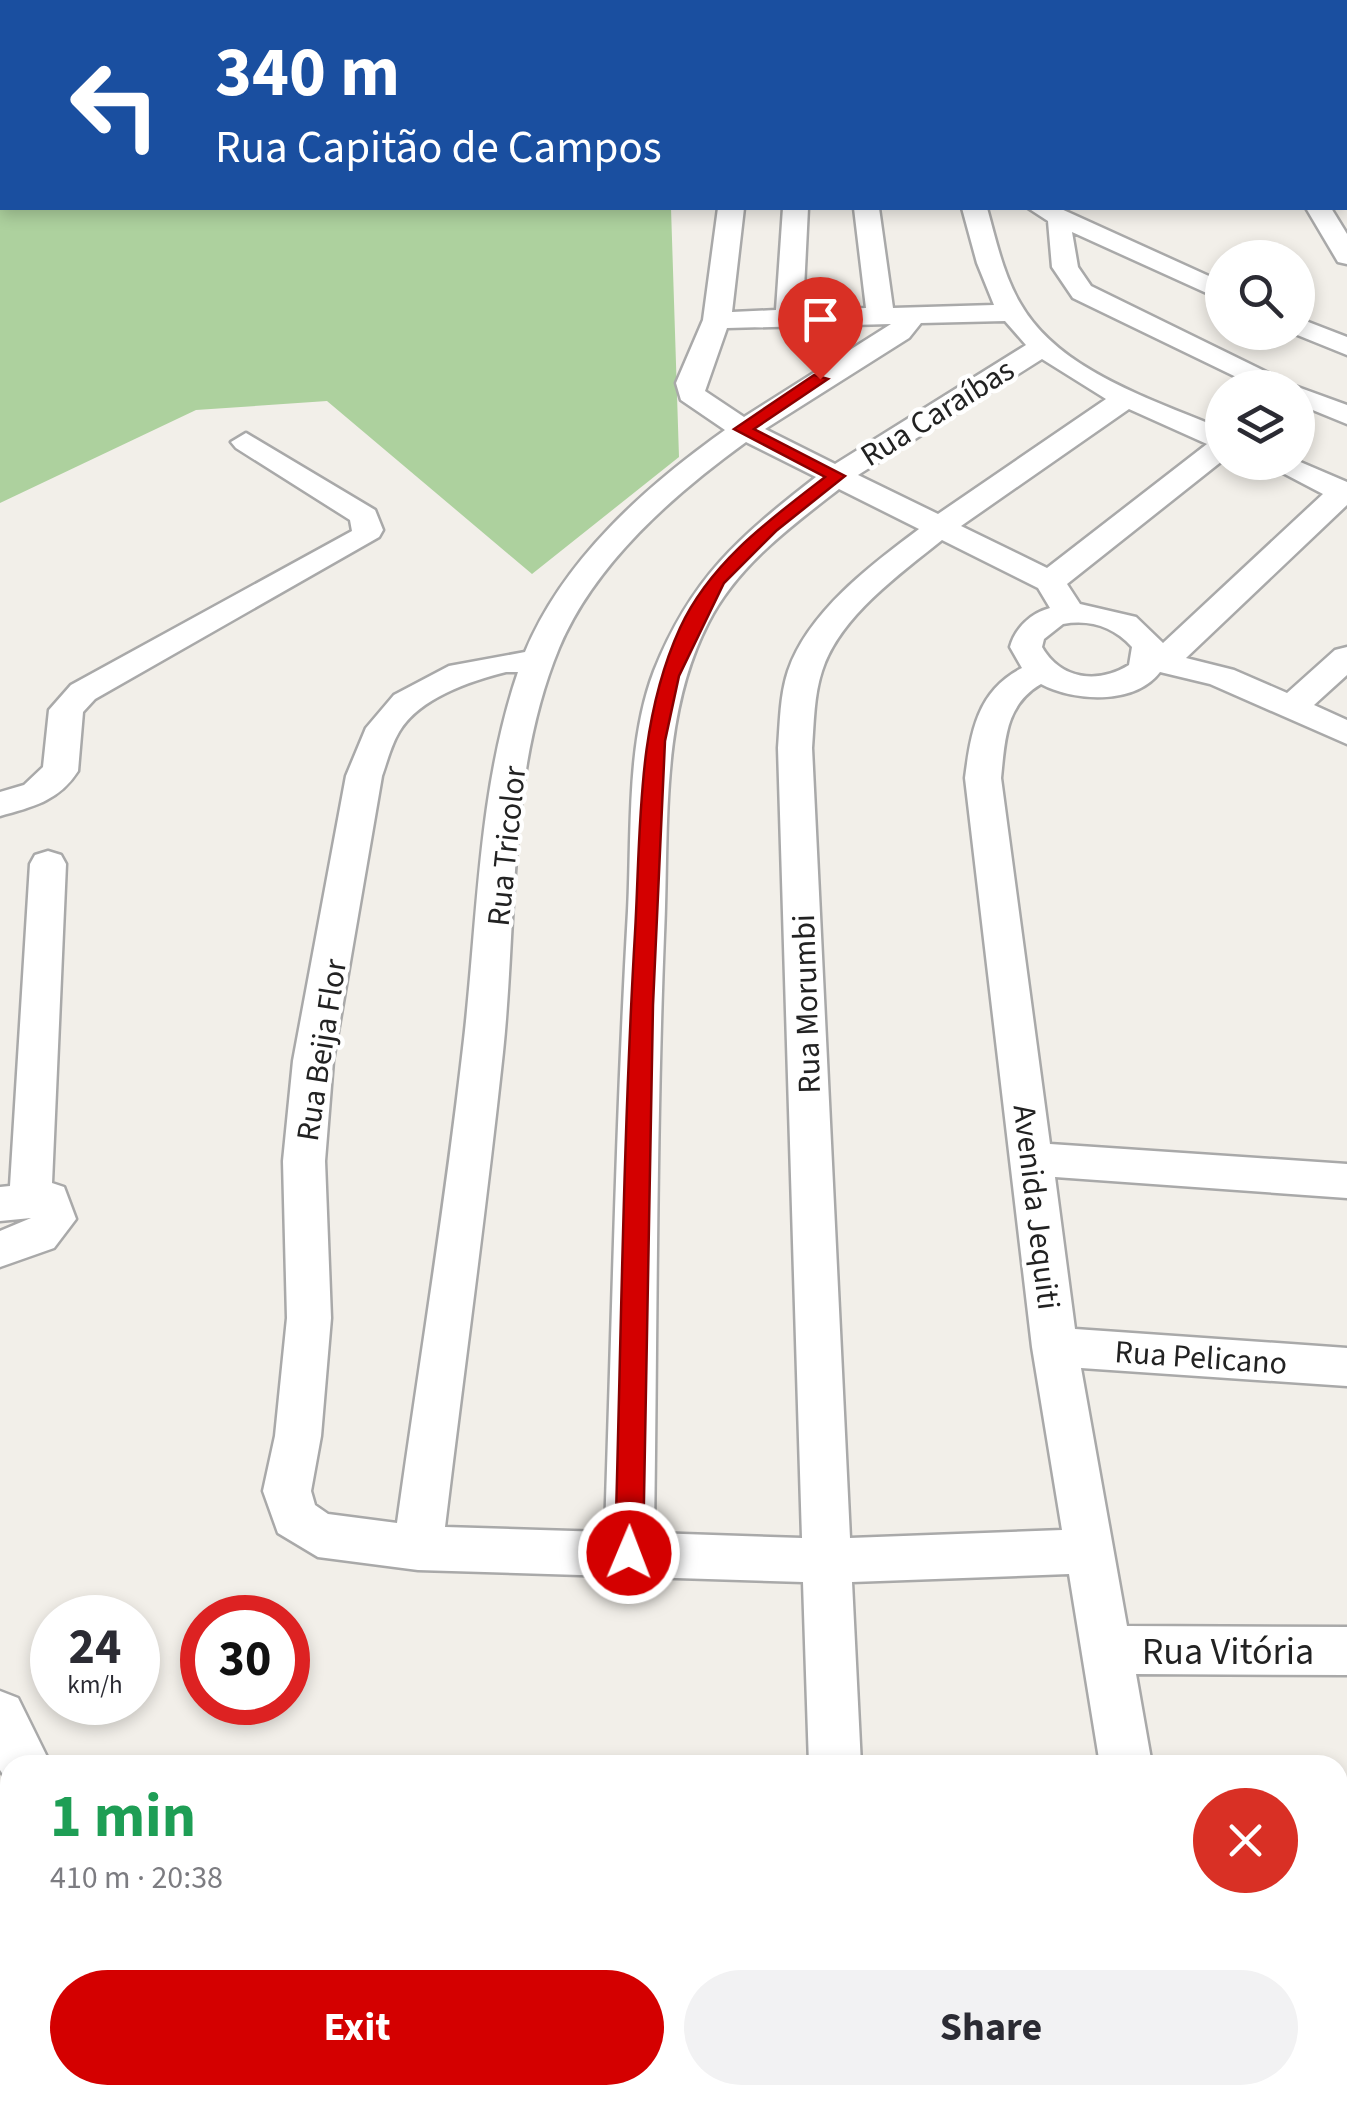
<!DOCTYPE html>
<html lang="en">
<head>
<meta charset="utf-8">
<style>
	:root { --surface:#fff; --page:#f2f2f3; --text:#2b2b33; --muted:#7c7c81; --accent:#d40000 }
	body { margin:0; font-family:"Source Sans 3",sans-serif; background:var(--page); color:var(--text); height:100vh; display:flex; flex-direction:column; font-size:38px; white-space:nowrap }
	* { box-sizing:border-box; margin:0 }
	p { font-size:32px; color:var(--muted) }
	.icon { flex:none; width:55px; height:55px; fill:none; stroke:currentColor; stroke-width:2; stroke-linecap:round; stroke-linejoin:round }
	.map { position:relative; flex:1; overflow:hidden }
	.sheet { position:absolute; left:0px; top:1755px; width:1348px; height:350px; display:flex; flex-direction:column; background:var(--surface); border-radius:30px 30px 0 0; box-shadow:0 5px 15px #0003 }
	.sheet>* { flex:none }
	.top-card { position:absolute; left:0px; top:0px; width:1348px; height:210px; box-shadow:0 5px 15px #0003; background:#1a4fa0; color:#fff; overflow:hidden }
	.tools { position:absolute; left:1205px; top:240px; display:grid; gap:20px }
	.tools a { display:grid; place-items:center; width:110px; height:110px; border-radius:50%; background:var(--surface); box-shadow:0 5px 15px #0003; font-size:50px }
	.speed { position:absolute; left:30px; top:1595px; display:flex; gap:20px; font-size:50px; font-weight:700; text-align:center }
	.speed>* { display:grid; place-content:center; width:130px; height:130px; border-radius:50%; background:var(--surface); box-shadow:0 5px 15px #0003; line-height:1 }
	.speed small { font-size:25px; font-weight:400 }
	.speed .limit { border:15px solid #d22; background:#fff; color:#111 }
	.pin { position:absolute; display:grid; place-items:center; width:85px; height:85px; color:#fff; margin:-102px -42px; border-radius:50% 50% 50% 0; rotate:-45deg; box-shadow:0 0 10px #0007 }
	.pin .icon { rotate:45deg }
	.me { position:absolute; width:110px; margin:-55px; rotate:1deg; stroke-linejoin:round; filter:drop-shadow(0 0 8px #0008) }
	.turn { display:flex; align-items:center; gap:35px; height:210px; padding:0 50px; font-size:45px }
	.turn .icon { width:130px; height:130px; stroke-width:2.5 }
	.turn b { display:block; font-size:70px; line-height:85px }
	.round { display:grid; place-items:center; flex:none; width:105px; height:105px; border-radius:52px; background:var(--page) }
	.overview { display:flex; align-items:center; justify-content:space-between; height:170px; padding:0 50px }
	h1 { font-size:60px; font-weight:700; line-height:75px; color:#1e9e55 }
	.cta { display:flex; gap:20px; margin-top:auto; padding:20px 50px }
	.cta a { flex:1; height:115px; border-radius:60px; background:var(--accent); color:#fff; font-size:40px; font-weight:700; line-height:115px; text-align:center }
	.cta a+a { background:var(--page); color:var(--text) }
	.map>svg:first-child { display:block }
	.forest { fill:#add19e }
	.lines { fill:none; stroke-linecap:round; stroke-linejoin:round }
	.minor-casing { stroke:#a9a9a9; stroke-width:5 }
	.minor { fill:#fff; fill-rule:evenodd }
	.route { fill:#d40000; stroke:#8a0000; stroke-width:2.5 }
	.labels { text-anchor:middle; stroke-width:9; stroke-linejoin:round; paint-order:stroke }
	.street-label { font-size:32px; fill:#222; stroke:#fff }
	.near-street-label { font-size:38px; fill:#222; stroke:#fff }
</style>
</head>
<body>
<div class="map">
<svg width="1347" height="2105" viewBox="0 0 1347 2105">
	<rect width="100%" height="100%" fill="#f2efe9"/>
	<polygon class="forest" points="0,0 834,0 2,2 2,208 671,208 679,457 532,574 327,401 196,410 0,503"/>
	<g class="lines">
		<g class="minor-casing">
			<g id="minor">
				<polygon points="1203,0 1227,0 1229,2 1205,2"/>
				<path d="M718 208H744L732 312 776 310 783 208H808L803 310 866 308 854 208H879L893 308 994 305 977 263 962 208H987C996 240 1003 274 1020 303 1059 372 1155 400 1222 429V461L1067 584 1080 604 1136 617 1163 643 1323 494 1262 462 1298 461 1347 482V505L1186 658 1234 670 1287 693 1335 650 1347 647V675L1314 705 1347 720V744L1210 684 1160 672C1135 705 1075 702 1041 684 1005 705 1005 740 1001 778L1050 1144 1347 1164V1198L1055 1177 1075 1329 1347 1348V1386L1081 1368 1127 1626 1347 1627V1675L1136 1674 1152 1765H1100L1069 1574 852 1582 861 1765H809L803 1582 418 1570 318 1557 278 1533 263 1491 275 1436 287 1318 283 1161 293 1061 346 776 366 728 394 695 449 666 525 652C563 560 645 487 725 430L681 400 676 383 703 320ZM1005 321 1026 345 835 464 765 429 909 338 921 323ZM891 324 744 417 705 391 727 328ZM1042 359 1106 399 938 514 858 475ZM1129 409 1207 444 1047 568 961 526ZM746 442 816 477C739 537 691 578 654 671 626 744 632 834 628 911 616 1118 612 1325 605 1532L445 1527C464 1369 486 1211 503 1052 517 920 507 773 559 648 595 563 673 495 746 442ZM839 489 919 529C871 565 808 612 788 671 780 695 780 722 778 748L802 1538 654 1533C657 1334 656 1134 664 935 669 831 659 718 708 623 737 566 789 528 839 489ZM942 540 1038 588 1050 608C1031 613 1015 628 1010 647L1022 668C977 691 971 732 965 778L1032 1347 1062 1530 850 1538 812 748C814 722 814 695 822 671 839 617 900 574 942 540ZM1063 624C1090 619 1114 627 1132 647L1129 665C1098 684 1061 680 1042 647L1044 639ZM506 672H518C477 792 478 923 463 1048 445 1207 419 1365 397 1523L328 1514 315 1505 311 1491 321 1436 331 1318 325 1161 333 1061 382 776C387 762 391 745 399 732 419 698 470 681 506 672Z"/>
				<polygon points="1028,208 1059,208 1222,282 1222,300 1072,232 1078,267 1091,286 1295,386 1347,405 1347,424 1298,404 1298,388 1259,388 1073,298 1052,267 1048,221"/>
				<polygon points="1306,208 1331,208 1347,234 1347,264 1338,262"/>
				<polygon points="1298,318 1347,337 1347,355 1290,332 1298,332"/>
				<path d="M246 433 375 510 383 530 379 537 95 699 83 712 78 771C59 801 32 807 0 816V792L24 785 43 767 49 710 71 685 352 531 350 520 236 448 231 442Z"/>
				<polygon points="48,851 61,855 66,864 52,1183 64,1187 76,1219 54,1248 0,1267 0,1231 31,1218 0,1221 0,1187 10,1186 30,864 35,855"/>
				<polygon points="0,1691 18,1698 51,1765 10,1765 10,1785 0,1770"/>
				<rect x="1338" y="1925" width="9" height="56"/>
				<polygon points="705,2095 766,2095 762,2105 701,2105"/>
				<polygon points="1080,2095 1138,2095 1136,2105 1078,2105"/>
			</g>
		</g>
		<use href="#minor" class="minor"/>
	</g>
	<path class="route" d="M814 375 828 379 754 429 845 476 776 531 724 583 679 676 665 741 653 1005 643 1553 639 1562 629 1566 619 1562 615 1553C621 1347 623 1139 635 933 641 830 636 724 680 628 710 563 769 520 825 477L734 429Z"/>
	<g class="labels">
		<g class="street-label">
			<text transform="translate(937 412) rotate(-32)" y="11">Rua Caraíbas</text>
			<text transform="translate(506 846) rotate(-84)" y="11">Rua Tricolor</text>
			<text transform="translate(806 1004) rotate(-92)" y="11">Rua Morumbi</text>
			<text transform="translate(321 1050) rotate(-81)" y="11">Rua Beija Flor</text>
			<text transform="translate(1037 1207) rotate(83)" y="11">Avenida Jequiti</text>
			<text transform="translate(1201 1357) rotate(4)" y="11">Rua Pelicano</text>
		</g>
		<g class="near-street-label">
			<text x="1228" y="1664">Rua Vitória</text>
		</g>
	</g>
</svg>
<div class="tools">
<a><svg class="icon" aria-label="search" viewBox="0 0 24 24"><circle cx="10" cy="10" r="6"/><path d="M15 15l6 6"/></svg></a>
<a><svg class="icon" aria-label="layers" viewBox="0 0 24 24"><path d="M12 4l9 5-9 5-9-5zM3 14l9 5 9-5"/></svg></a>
</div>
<div class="speed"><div>24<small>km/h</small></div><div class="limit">30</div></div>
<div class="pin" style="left:820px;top:379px;background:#d93025"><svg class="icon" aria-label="arrive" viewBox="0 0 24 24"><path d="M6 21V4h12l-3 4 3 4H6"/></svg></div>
<svg class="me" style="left:629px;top:1553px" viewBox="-20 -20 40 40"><circle r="17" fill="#d40000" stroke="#fff" stroke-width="3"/><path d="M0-11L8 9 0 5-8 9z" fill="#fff"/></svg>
<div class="top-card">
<div class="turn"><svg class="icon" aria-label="left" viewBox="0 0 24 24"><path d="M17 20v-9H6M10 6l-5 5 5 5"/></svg><div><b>340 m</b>Rua Capitão de Campos</div></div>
</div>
<section class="sheet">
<div class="overview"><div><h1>1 min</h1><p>410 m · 20:38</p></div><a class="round" style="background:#d93025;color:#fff"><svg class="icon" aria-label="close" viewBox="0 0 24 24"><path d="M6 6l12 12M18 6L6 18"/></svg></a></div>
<div class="cta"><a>Exit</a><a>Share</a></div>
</section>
</div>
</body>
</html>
